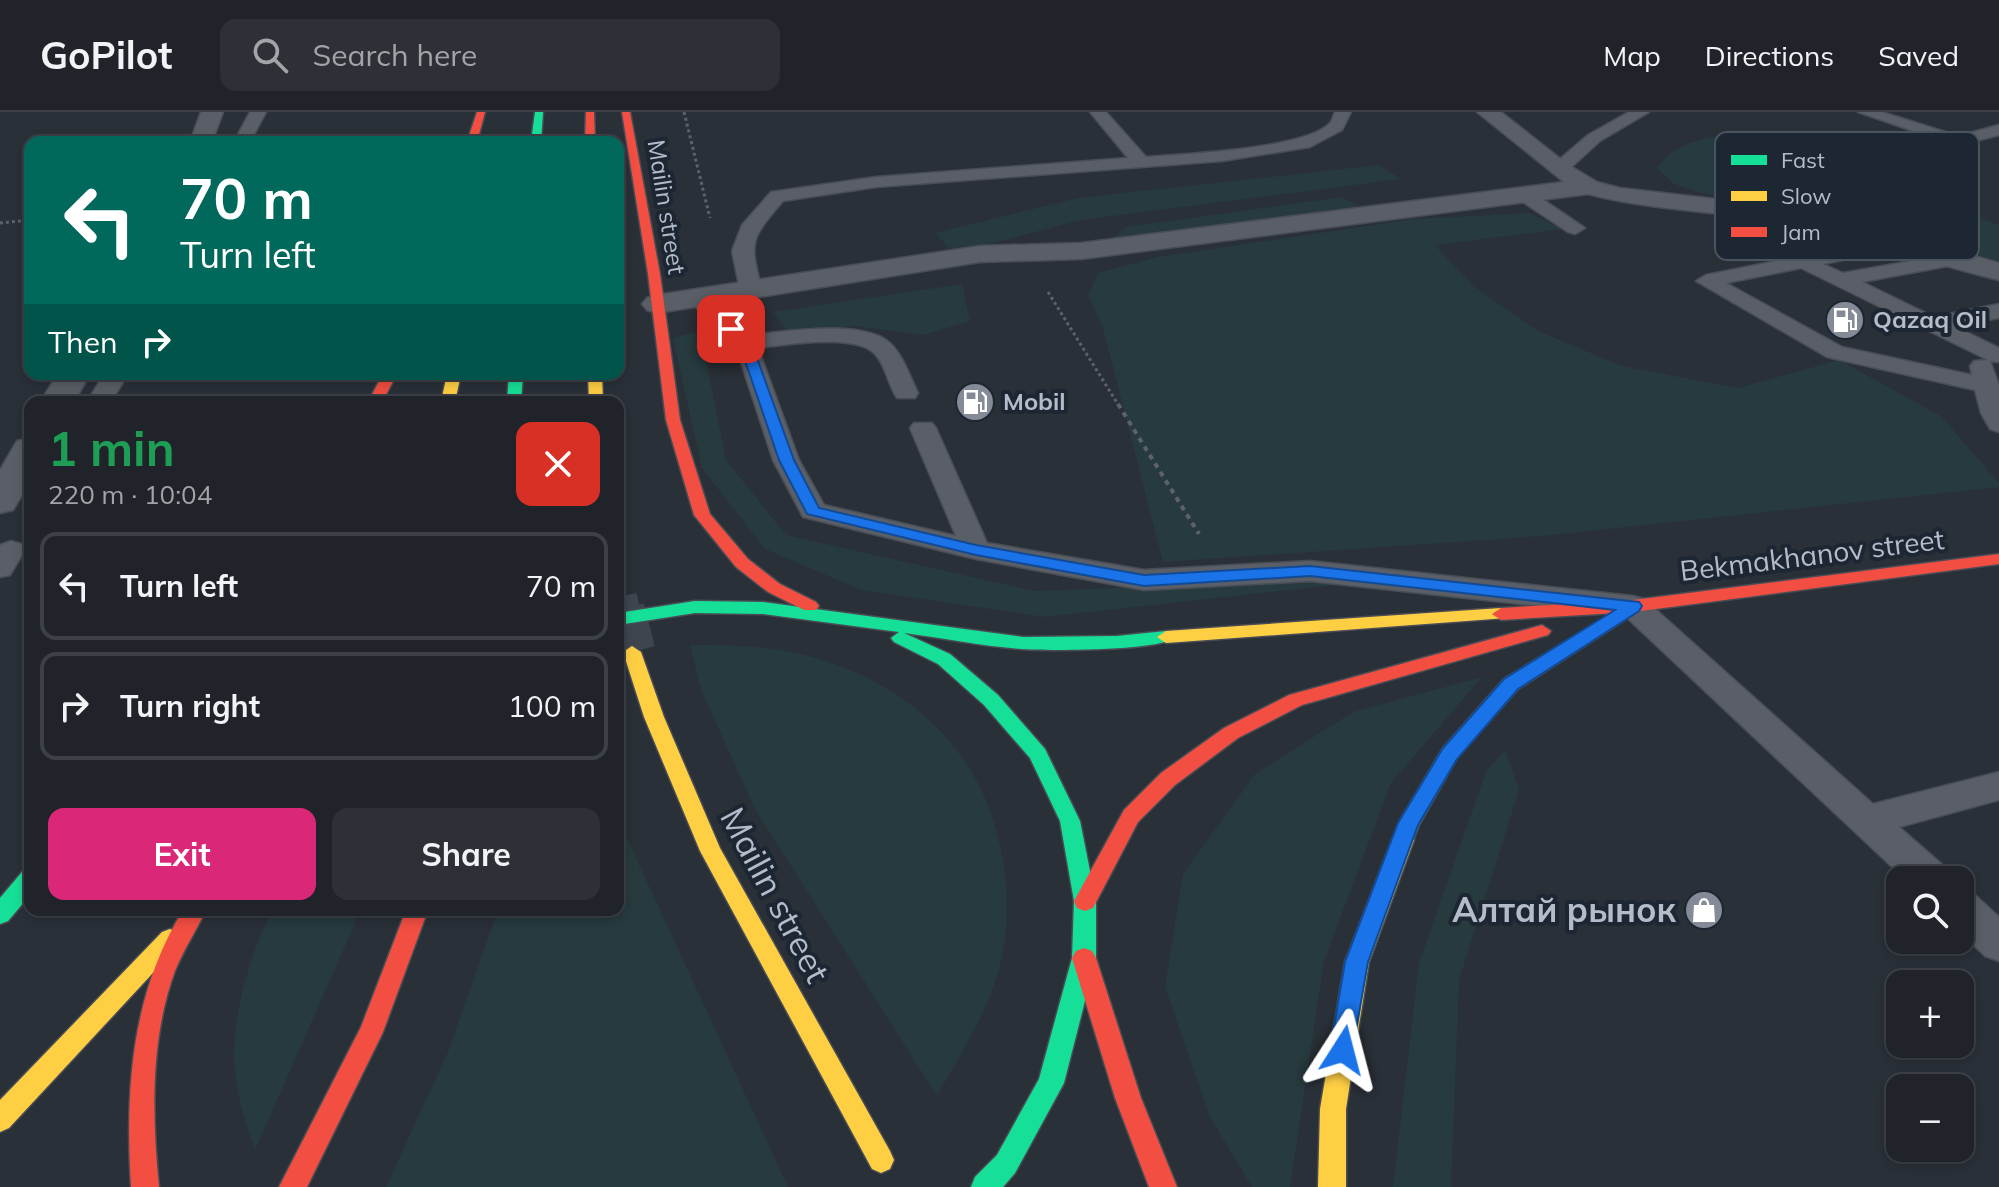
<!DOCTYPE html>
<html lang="en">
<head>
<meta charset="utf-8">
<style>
	:root { --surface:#20242a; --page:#2d3036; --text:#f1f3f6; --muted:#a2a4a8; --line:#3d4147; --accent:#db2777 }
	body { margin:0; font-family:Mulish,sans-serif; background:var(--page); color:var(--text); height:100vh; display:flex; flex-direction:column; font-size:30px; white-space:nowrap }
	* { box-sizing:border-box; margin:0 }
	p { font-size:26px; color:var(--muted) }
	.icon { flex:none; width:44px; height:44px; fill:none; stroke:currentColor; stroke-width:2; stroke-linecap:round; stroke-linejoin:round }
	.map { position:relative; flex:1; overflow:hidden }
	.side { position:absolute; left:24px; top:284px; width:600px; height:520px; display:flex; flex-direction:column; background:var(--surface); border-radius:16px; box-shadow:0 4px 12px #0003,0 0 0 2px var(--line) }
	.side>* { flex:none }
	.top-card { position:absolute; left:24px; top:24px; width:600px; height:244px; border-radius:16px; box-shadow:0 4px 12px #0003,0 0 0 2px var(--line); background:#00695c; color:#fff; overflow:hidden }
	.tools { position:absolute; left:1886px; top:754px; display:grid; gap:16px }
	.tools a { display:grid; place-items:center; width:88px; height:88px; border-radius:16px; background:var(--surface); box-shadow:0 4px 12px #0003,0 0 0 2px var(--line); font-size:40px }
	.pin { position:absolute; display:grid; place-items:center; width:68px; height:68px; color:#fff; margin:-34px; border-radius:16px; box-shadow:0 4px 12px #0006 }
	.me { position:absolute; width:88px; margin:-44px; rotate:9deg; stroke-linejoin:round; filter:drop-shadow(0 0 6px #0008) }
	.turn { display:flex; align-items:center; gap:28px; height:168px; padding:0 24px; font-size:36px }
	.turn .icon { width:104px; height:104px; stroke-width:2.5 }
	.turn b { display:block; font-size:56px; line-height:68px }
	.then { display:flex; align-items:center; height:76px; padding:0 24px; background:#0003; gap:16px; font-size:30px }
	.round { display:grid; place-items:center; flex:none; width:84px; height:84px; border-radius:16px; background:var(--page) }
	.summary { display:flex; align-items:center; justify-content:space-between; height:136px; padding:0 24px }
	h1 { font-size:48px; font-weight:700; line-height:60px; color:#1e9e55 }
	.action { display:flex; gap:16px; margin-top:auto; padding:16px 24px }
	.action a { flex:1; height:92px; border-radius:16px; background:var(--accent); color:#fff; font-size:32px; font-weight:700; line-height:92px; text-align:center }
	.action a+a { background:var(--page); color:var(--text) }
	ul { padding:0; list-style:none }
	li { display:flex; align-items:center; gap:24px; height:108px; margin:0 16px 12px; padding:0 8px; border:4px solid var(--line); border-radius:16px }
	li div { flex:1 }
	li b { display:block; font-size:30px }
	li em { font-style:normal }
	header { display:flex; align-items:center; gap:48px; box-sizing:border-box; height:112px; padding:0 40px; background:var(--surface); border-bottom:2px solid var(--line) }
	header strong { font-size:38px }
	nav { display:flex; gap:44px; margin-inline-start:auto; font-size:28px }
	.search { width:560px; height:72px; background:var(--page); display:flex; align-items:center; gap:20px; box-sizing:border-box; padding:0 28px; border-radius:16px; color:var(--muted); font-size:30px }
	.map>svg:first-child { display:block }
	.green { fill:#273a3e }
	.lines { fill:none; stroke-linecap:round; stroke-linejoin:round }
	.primary-tunnel-far1 { stroke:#3f454e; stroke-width:38; stroke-dasharray:38 19; stroke-linecap:butt }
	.primary-tunnel { stroke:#3f454e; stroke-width:47; stroke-dasharray:47 24; stroke-linecap:butt }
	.lane-casing { stroke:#484c55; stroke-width:3 }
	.street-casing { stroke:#484c55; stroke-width:3 }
	.fast-casing { stroke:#484c55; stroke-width:3 }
	.slow-casing { stroke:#484c55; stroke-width:3 }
	.jam-casing { stroke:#484c55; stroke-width:3 }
	.path-far1 { stroke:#5c6268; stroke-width:3; stroke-dasharray:3 3; stroke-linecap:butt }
	.path { stroke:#5c6268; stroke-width:4; stroke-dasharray:5 5; stroke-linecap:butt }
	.lane { fill:#5a5e66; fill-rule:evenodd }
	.street { fill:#5a5e66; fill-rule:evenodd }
	.fast { fill:#16e098; fill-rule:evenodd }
	.slow { fill:#ffcf43; fill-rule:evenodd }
	.jam { fill:#f24e42; fill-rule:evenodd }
	.route { fill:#1a73e8; stroke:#114b97; stroke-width:2 }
	.labels { text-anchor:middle; stroke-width:8; stroke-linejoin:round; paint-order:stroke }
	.far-street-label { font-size:24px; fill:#b4bcc9; stroke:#1d2633 }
	.far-poi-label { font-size:24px; font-weight:bold; fill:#b4bcc9; stroke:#1d2633; text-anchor:start }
	.street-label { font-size:28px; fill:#b4bcc9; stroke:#1d2633 }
	.near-street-label { font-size:34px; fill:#b4bcc9; stroke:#1d2633 }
	.near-poi-label { font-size:34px; font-weight:bold; fill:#b4bcc9; stroke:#1d2633; text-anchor:end }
	.key { fill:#1d2633; stroke:#4a5360; stroke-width:2 }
	.key-label { font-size:22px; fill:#b4bcc9 }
</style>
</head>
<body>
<header>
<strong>GoPilot</strong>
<div class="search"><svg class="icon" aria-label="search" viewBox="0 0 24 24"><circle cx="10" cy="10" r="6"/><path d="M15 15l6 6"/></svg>Search here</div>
<nav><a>Map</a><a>Directions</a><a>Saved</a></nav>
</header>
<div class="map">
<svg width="1999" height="1075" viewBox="0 0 1999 1075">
	<rect width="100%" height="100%" fill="#2a3038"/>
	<g class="green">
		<path d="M1743 20 1999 113V150L1942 130 1840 105 1715 85 1674 72 1657 56C1676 28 1711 25 1743 20Z"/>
		<polygon points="1379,53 1401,67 1081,108 985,133 949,136 935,121 1078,86"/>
		<polygon points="1342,85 1358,94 1111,128 1125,115"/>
		<polygon points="1529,101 1562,117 1435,133 1473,174 1538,219 1622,254 1738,276 1839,248 1941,304 1999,371 1999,375 1543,424 1163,450 1103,216 1088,183 1098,161 1158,145 1414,107"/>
		<polygon points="962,172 970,209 923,223 854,214 789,222 773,200"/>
		<polygon points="693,220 701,223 726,348 786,423 1035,479 1243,471 1369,462 1371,469 1045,505 861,478 765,437 702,356 673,226"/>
		<path d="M690 533C720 533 751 533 781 538 884 556 973 620 998 725 1009 769 1011 819 997 864 984 906 959 945 937 984L755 697 701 578Z"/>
		<polygon points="1482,565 1391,671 1324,849 1290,1075 1252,1075 1210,1005 1165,875 1183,762 1255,662 1353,600"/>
		<polygon points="1505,638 1519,678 1459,868 1451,1075 1393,1075 1419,851 1486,660"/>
		<polygon points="618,707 788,1075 386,1075 448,940 498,798 618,798"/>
		<path d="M273 798H361L255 1038C244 1007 234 975 234 941 235 896 251 837 273 798Z"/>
	</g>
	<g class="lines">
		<polyline class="primary-tunnel-far1" points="618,485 621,499"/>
		<polyline class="primary-tunnel" points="621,497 632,540"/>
		<g class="lane-casing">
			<g id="lane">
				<polygon points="250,0 266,0 250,30 234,30"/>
				<path d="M1090 0H1106L1146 45C1183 42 1306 37 1330 11 1333 8 1333 4 1335 0H1351L1342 18 1310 35 1222 49 876 75 783 89C750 128 749 129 762 178L751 184 740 178 732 139 742 113 771 80 876 65 1128 46Z"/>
				<polygon points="1629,0 1649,0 1600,29 1565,61 1553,61 1550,57 1553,53 1588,23"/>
				<polygon points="1858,0 1882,0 1958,24 1999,13 1999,23 1957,34"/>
				<polygon points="1523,77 1529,78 1585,116 1575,122 1568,120 1517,86 1514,82"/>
				<path d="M1901 124 1908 126 1911 130 1908 134 1823 152 1843 161 1957 141 1964 143 1967 147 1964 151 1862 170 1934 205 1999 192V206L1954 214 1999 236V250L1990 249 1999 273V320L1990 317 1981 301 1975 278 1827 245 1696 169 1706 163ZM1801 156 1988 248 1974 249 1970 254 1972 263 1842 235 1726 171Z"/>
				<path d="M697 180 705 181 750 223C785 220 864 206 891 232 904 245 910 265 918 281L915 286H897C888 273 886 254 875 242 855 221 785 233 758 236L799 348 824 393 956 424 910 316 914 311H932L936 316 987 431 1144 458 1310 449 1633 484 1644 487 1873 692 1999 660V688L1899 715 1946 756 1952 768H1906L1624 503 1310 469 1144 478 976 447 803 405 773 348 735 232 686 186Z"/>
				<polygon points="104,262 128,262 111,290 87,290"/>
				<polygon points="11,429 21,432 25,438 10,463 0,465 0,433"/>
				<polygon points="1960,777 1974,782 1999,805 1999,849 1985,844 1960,820"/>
			</g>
		</g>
		<g class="street-casing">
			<g id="street">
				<polygon points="201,0 223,0 212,30 190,30"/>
				<path d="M1477 0H1501L1567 52 1597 70 1620 76 1784 95 1865 112 1999 151V168C1928 151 1859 125 1787 111 1721 99 1653 99 1588 82L1081 147 980 150 657 201 647 198 642 192 647 186 657 183 980 134 1081 131 1564 70Z"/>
				<polygon points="58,262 90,262 74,290 40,290"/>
				<polygon points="30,326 30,370 13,398 0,401 0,358 17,329"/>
			</g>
		</g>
		<g class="fast-casing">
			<g id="fast">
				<polygon points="535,0 543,0 541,30 531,30"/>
				<polygon points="509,262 523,262 521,290 507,290"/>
				<path d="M695 489 763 490 1023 525 1117 524 1166 519 1175 525C1164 539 1044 539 1021 537 982 534 943 526 904 521L950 542 998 583 1045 637 1080 709 1096 789V846L1064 971 1015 1061 1003 1075H971L975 1065 997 1043 1039 967 1072 846 1074 789 1060 709 1030 646 984 593 938 552 894 530 891 526 899 520 763 502 695 501 618 513V501Z"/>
				<polygon points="1631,490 1640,496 1637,500 1518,577 1457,646 1419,713 1411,734 1403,737 1395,734 1392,728 1402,705 1443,636 1504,567"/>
				<polygon points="30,758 30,783 8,809 0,812 0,786 22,760"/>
			</g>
		</g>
		<g class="slow-casing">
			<g id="slow">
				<polygon points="447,262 461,262 455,290 441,290"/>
				<polygon points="588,262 602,262 603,290 589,290"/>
				<polygon points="1501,496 1507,498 1510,502 1507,506 1166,531 1157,525 1166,519"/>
				<polygon points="632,534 641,540 664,605 720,736 890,1039 894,1048 890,1057 881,1061 872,1057 700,739 644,605 623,540"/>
				<polygon points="1403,719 1411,722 1414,728 1369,850 1346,997 1346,1075 1318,1075 1320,997 1345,850 1392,728 1395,722"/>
				<polygon points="170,817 178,820 181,827 178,834 9,1016 0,1020 0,988 162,820"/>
			</g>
		</g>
		<g class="jam-casing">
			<g id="jam">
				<polygon points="477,0 485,0 477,30 467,30"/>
				<polygon points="586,0 594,0 595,30 585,30"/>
				<polygon points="622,0 630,0 660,162 680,308 710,402 748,447 780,472 816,490 819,494 816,498 804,498 768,480 736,455 694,403 666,308 648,162"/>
				<polygon points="383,262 397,262 382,290 368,290"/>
				<polygon points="1999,442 1999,452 1633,500 1501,508 1492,502 1501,496 1633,488"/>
				<polygon points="1542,513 1551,519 1548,523 1302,593 1238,626 1175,673 1138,710 1093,796 1085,799 1077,796 1074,789 1124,698 1161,661 1224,616 1289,583"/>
				<path d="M183 798H206C196 819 184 837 175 859 150 927 152 1004 159 1075H131C125 978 131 883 183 798Z"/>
				<polygon points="406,798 428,798 383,920 307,1075 279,1075 361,915"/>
				<polygon points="1084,836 1092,839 1096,846 1141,986 1177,1075 1149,1075 1115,986 1072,846 1076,839"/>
			</g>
		</g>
		<g class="path-far1">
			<polyline points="684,0 710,106"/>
			<polyline points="1724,23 1867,77"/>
			<polyline points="1781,60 1827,49"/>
			<polyline points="0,111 30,108"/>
			<polyline points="1048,180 1119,294"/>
		</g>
		<polyline class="path" points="1118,292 1199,422"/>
		<use href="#lane" class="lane"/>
		<use href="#street" class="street"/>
		<use href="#fast" class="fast"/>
		<use href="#slow" class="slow"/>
		<use href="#jam" class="jam"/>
	</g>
	<polygon class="route" points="726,214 735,214 751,230 794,348 819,396 976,433 1144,463 1310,454 1639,490 1642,494 1639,499 1518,577 1457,647 1418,713 1368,850 1351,947 1343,950 1334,947 1330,938 1345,850 1398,711 1443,636 1504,567 1615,498 1310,464 1144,474 976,443 807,402 779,348 739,231 726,219"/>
	<defs>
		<g id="fuel-disc" transform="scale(2)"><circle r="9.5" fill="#848b96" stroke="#1d2633"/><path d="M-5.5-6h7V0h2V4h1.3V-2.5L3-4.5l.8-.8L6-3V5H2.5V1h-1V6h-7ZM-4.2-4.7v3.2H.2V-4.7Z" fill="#fff"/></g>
		<g id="shop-disc" transform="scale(2)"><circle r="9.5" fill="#848b96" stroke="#1d2633"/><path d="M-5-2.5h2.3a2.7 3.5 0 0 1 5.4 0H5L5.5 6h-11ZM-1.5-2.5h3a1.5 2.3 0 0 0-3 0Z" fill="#fff"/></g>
	</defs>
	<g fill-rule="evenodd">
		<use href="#fuel-disc" x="1845" y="208"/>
		<use href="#fuel-disc" x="975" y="290"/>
		<use href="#shop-disc" x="1704" y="798"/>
	</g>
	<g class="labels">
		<g class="far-street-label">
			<text transform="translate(666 95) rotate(81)" y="8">Mailin street</text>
		</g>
		<g class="far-poi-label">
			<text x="1873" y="216">Qazaq Oil</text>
			<text x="1003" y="298">Mobil</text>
		</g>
		<g class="street-label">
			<text transform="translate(1812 443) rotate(-7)" y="10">Bekmakhanov street</text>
		</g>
		<g class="near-street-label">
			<text transform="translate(775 783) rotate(62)" y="12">Mailin street</text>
		</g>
		<g class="near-poi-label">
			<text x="1676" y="810">Алтай рынок</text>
		</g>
	</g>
	<rect x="1715" y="20" width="264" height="128" rx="12" class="key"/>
	<rect x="1731" y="43" width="36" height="10" fill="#16e098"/>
	<rect x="1731" y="79" width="36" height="10" fill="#ffcf43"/>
	<rect x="1731" y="115" width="36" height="10" fill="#f24e42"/>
	<g class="key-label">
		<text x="1781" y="56">Fast</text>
		<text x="1781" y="92">Slow</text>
		<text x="1781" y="128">Jam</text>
	</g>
</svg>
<div class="tools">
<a><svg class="icon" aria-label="search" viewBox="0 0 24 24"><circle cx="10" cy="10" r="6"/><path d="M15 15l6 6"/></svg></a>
<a>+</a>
<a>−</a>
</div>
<div class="pin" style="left:731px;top:217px;background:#d93025"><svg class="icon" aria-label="arrive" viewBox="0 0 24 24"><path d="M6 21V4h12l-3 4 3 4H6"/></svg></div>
<svg class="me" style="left:1343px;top:938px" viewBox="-20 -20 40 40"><path d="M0-17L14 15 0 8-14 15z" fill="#1a73e8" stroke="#fff" stroke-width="4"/></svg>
<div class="top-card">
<div class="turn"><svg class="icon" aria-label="left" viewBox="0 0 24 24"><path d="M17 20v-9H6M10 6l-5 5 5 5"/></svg><div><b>70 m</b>Turn left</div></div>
<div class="then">Then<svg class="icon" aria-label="right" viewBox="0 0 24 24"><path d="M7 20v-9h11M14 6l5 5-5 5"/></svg></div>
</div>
<section class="side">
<div class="summary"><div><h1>1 min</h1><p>220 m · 10:04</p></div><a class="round" style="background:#d93025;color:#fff"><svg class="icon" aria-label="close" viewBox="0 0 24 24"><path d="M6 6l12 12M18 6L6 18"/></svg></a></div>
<ul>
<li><svg class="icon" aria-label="left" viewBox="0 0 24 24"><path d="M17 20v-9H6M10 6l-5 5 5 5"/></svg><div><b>Turn left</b></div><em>70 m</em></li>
<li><svg class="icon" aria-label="right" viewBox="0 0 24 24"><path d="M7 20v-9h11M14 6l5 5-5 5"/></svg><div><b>Turn right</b></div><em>100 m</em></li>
</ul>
<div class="action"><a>Exit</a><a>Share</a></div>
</section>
</div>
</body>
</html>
